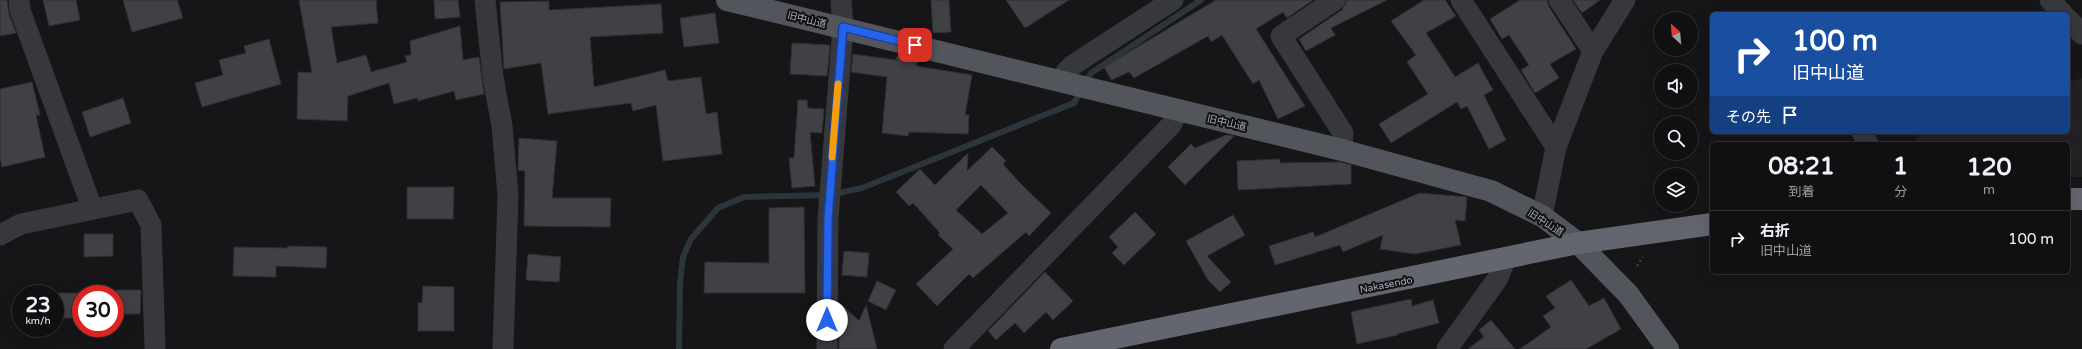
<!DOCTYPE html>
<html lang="ja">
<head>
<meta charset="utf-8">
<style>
	:root { --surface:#101012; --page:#19191b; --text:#f1f3f6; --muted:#9c9d9f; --line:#303032 }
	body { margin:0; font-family:"Varela Round","Noto Sans JP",sans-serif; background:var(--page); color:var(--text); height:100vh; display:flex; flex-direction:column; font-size:15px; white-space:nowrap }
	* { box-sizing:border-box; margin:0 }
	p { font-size:13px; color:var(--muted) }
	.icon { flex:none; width:22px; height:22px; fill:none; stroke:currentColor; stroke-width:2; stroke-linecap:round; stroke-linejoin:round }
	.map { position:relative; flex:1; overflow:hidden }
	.drawer { position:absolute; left:1710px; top:142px; width:360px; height:132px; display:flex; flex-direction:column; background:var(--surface); border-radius:6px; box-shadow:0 4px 16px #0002,0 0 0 1px var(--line) }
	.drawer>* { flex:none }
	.guide { position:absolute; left:1710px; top:12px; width:360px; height:122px; border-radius:6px; box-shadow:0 4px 16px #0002,0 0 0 1px var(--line); background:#1a4fa0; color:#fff; overflow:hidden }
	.needle { width:26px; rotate:334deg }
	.controls { position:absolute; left:1654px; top:12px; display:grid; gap:8px }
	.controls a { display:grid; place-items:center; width:44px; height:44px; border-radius:50%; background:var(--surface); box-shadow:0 4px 16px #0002,0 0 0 1px var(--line); font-size:20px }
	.speed { position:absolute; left:12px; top:285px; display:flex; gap:8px; font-size:20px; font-weight:700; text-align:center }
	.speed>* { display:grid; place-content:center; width:52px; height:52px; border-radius:50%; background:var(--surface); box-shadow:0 4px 16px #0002,0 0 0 1px var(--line); line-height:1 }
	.speed small { font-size:10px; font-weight:400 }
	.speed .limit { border:6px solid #d22; background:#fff; color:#111 }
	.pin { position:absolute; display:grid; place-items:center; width:34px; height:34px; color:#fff; margin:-17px; border-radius:8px; box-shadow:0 2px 6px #0006 }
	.me { position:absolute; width:44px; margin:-22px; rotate:0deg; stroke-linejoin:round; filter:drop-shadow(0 0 3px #0008) }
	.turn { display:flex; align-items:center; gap:14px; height:84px; padding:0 16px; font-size:18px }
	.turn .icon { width:52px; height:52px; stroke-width:2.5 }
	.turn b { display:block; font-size:28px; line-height:34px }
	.then { display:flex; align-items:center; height:38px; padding:0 16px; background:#0003; gap:8px; font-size:15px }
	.eta { display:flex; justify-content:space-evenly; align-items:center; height:68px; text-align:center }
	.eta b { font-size:24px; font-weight:700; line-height:28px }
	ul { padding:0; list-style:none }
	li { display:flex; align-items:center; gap:12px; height:56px; padding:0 16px; border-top:1px solid var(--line) }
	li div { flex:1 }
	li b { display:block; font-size:15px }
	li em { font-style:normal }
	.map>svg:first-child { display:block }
	.built { fill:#222225 }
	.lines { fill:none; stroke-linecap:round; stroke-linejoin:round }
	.stream { stroke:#2c353c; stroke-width:6 }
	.building { fill:#404145; stroke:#303034; fill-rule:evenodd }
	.path { stroke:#3d3f44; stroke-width:2.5; stroke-dasharray:2 3; stroke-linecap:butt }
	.minor { stroke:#37383d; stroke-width:21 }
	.major { stroke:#53555c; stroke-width:22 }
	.highway { stroke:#63666e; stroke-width:22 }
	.route-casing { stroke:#184099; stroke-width:10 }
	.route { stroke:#2563eb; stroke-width:7 }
	.slow { stroke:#f59e0b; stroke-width:7 }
	.labels { text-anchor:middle; stroke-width:4; stroke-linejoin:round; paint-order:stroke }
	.street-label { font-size:10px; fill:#a8adb8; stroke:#111113 }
</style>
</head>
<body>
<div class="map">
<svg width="2082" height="349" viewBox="0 0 2082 349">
	<rect width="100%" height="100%" fill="#161618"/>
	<polygon class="built" points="2082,78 2082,177 2068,177 2068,144 1918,144 1915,137 1923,132 2068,132 2068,82"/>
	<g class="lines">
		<g class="stream">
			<polyline points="1085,83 1091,73 1201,0"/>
			<polyline points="679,349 680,283 683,257 691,239 718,208 744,197 829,195 862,188 1074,103 1081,91"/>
		</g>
	</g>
	<g class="building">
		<polygon points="0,0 7,0 9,14 16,33 0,36"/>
		<polygon points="43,0 76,0 80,20 49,26"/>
		<polygon points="123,0 177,0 183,18 132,32"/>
		<polygon points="299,0 376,0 378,23 331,27 337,63 366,55 371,72 407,62 405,56 411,55 410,41 460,26 463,60 479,57 484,94 456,100 454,91 418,101 417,98 394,104 389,83 348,96 347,121 297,119 298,72 312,73"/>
		<polygon points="434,0 458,0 460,17 435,19"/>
		<polygon points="931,0 949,0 951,32 933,33"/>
		<polygon points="1006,0 1069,0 1025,28"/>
		<polygon points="1216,0 1313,0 1287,18 1283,12 1256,29 1305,106 1278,119 1259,80 1253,84 1222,35 1211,42 1208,36 1134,78 1129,72 1111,80 1104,67"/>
		<polygon points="1347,0 1387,0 1331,28 1335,35 1306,51 1299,39 1342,10"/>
		<polygon points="1424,0 1445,0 1456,16 1426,33 1455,77 1478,63 1493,90 1484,95 1506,140 1489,149 1467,106 1461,109 1457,102 1391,143 1379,124 1428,94 1407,62 1416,55 1391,21"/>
		<polygon points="1520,0 1547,0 1549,7 1576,49 1550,64 1559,78 1535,93 1521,70 1529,65 1509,35 1502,39 1490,19"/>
		<polygon points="1573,0 1600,0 1582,13"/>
		<polygon points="549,1 549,10 661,4 663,33 590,37 594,87 665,70 668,81 701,77 706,114 717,112 722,154 663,161 656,105 633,111 631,103 548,114 541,63 504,69 500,2"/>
		<polygon points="715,13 719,43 684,47 680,18"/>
		<polygon points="269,39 281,84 202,107 195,83 223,75 219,60 246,53 244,46"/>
		<polygon points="792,43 830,45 827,76 790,74"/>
		<polygon points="853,54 896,60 897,56 917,62 916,66 972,75 965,115 969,115 968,134 909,132 908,136 882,133 887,77 851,72"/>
		<polygon points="32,82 40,115 36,115 45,157 2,167 0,158 0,89"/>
		<polygon points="123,98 131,123 90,137 82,112"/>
		<polygon points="798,100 807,100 808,108 824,109 822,133 810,132 815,186 792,188 789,158 794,158"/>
		<polygon points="1226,135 1234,136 1185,185 1168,167 1191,144 1195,148"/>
		<polygon points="519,138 557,141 552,198 611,198 610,227 524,226 525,171 518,170"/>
		<path d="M992 147 1006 161 1003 164 1020 183 1051 213 1029 236 1026 232 973 278 969 274 937 306 916 284 953 249 938 235 940 233 913 203 909 206 896 192 920 169 935 185 968 153 967 171ZM981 185 1008 213 982 234 956 210Z"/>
		<polygon points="1280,159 1280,163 1340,162 1351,165 1351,184 1238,190 1237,161"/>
		<polygon points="407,187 454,187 453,219 407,219"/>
		<polygon points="1420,193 1467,197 1465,221 1455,220 1461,245 1415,254 1380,249 1383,235 1343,252 1340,245 1275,265 1269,246 1313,232 1315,237"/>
		<polygon points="804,207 805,293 704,293 705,262 769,263 769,208"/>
		<polygon points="1135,212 1156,234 1124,265 1112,253 1118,247 1109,237"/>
		<polygon points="1233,215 1245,235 1207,256 1231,282 1220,292 1208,280 1186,241"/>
		<polygon points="84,234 113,234 113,256 84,257"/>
		<polygon points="288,246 327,247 326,268 276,266 276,277 233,276 234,247 287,248"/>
		<polygon points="844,251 869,253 867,277 842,275"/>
		<polygon points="528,254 561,257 559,282 526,280"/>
		<polygon points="1045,272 1073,301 1053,320 1046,312 1024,333 1015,323 996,340 988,331"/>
		<polygon points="1571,280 1589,306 1604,298 1621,329 1586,349 1520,349 1551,327 1543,316 1555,308 1546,296"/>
		<polygon points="877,281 896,290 886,310 868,301"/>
		<polygon points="423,286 454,287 454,331 418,331 418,303 422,303"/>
		<polygon points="115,290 141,290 140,314 115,314"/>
		<rect x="55" y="293" width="26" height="25"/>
		<polygon points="1411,299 1412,306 1433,300 1439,323 1397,334 1398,335 1357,344 1351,312"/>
		<polygon points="839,302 859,321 866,305 877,349 839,349"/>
		<polygon points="1491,320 1515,349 1468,349 1484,337 1479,330"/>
	</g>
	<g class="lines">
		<polyline class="path" points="1637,266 1643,257"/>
		<g class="minor">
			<polyline points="19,0 20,10 92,208"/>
			<polyline points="485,0 493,77 502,126 508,195 503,349"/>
			<polyline points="1335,0 1281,36 1343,133 1342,150"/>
			<polyline points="1461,0 1556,147"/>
			<polyline points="1559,0 1593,51"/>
			<polyline points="2050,0 2063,14"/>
			<polyline points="2068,19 2082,34"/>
			<polyline points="1064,82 1066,72 1073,65 1173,0"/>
			<polyline points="1862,132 1868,144"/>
			<polyline points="1542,216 1556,147 1593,51 1625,0"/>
			<polyline points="0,235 21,224 138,200 151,225 155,349"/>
			<polyline points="827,349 828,219 843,27 841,0"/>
			<polyline points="954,349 1171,125 1178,111"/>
			<polyline points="1447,349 1498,278 1505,260"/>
		</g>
		<polyline class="major" points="727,0 1342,150 1491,191 1542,216 1578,243 1628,294 1668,349"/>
		<g class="highway">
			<polyline points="2068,199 2082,199"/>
			<polyline points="1061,349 1578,243 1712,224"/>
		</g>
	</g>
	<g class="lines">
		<g class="route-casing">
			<polyline id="route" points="827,320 828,219 843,27 915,45"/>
		</g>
		<use href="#route" class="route"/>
		<polyline class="slow" points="832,157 838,84"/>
	</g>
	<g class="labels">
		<g class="street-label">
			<text transform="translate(807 19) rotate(14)" y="4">旧中山道</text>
			<text transform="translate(1227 122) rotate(13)" y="4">旧中山道</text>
			<text transform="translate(1546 222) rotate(33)" y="4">旧中山道</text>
			<text transform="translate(1386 284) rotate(-11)" y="4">Nakasendo</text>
		</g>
	</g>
</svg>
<div class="controls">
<a><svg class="needle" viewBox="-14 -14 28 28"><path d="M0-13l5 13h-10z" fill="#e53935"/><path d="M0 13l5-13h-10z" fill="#9c9d9f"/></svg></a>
<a><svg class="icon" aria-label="sound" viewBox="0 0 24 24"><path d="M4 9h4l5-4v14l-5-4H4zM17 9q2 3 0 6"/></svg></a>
<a><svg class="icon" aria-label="search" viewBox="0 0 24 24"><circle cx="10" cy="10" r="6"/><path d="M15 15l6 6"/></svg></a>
<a><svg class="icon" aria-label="layers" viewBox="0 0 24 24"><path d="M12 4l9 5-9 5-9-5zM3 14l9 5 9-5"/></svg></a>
</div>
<div class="speed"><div>23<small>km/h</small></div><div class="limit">30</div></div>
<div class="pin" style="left:915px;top:45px;background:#d93025"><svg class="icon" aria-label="arrive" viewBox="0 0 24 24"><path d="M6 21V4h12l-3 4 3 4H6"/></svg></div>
<svg class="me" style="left:827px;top:320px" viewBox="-20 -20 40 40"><circle r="19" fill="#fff"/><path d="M0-13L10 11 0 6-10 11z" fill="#2563eb"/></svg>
<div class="guide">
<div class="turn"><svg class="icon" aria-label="right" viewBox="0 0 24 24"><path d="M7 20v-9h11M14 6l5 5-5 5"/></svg><div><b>100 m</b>旧中山道</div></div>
<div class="then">その先<svg class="icon" aria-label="arrive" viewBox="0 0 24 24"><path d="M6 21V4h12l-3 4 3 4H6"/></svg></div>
</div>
<section class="drawer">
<div class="eta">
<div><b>08:21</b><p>到着</p></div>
<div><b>1</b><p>分</p></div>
<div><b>120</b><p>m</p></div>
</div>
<ul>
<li><svg class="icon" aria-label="right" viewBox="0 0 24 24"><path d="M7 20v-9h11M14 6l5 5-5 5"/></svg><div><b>右折</b><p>旧中山道</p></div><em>100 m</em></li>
</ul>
</section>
</div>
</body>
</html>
